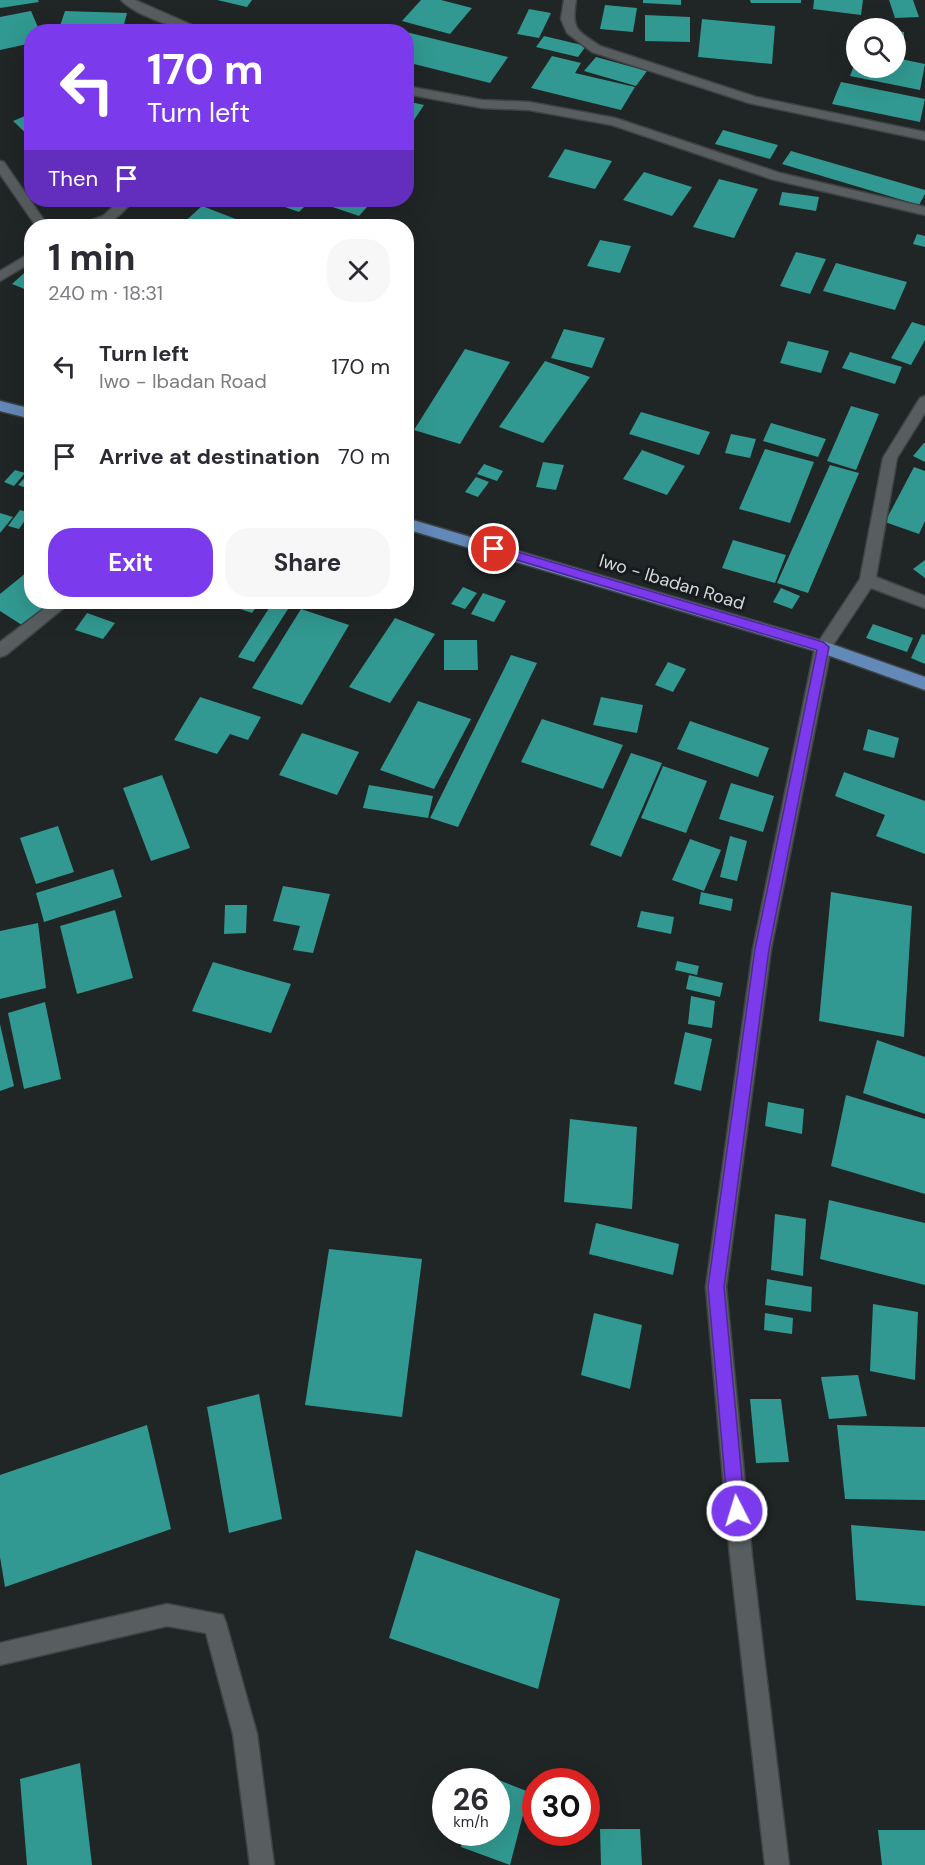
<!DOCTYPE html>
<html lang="en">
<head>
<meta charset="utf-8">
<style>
	:root { --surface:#fff; --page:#f7f7f7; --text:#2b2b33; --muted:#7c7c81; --accent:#7c3aed }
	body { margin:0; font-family:"DM Sans",sans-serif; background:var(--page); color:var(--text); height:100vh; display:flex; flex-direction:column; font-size:22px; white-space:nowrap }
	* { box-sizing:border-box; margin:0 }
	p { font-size:20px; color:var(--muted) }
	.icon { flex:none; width:33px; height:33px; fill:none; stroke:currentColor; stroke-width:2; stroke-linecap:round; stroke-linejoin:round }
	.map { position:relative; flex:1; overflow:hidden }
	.details { position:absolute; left:24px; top:219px; width:390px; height:390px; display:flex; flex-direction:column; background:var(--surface); border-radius:24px; box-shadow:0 6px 24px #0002 }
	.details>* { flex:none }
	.guide { position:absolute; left:24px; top:24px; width:390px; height:183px; border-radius:24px; box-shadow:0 6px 24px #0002; background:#7c3aed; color:#fff; overflow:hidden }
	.fabs { position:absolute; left:846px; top:18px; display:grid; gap:12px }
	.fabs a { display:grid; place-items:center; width:60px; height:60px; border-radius:50%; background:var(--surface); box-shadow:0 6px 24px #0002; font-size:30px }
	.speed { position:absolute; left:432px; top:1768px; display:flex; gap:12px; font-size:30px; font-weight:700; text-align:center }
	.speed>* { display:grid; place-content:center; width:78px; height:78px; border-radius:50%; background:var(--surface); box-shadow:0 6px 24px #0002; line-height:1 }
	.speed small { font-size:15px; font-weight:400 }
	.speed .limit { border:9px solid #d22; background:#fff; color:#111 }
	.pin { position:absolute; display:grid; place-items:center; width:51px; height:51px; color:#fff; margin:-26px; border:3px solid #fff; border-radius:50%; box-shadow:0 2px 6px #0007 }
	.me { position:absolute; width:66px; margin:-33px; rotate:355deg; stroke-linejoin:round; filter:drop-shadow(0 0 4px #0008) }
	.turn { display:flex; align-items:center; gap:21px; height:126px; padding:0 24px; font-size:27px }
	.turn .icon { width:78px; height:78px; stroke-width:2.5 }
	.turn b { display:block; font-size:42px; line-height:51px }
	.then { display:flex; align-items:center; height:57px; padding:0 24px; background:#0003; gap:12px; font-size:22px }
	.round { display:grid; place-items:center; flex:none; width:63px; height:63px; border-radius:24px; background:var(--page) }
	.summary { display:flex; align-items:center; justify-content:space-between; height:102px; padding:0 24px }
	h1 { font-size:36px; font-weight:700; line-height:45px }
	.cta { display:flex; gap:12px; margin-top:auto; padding:12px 24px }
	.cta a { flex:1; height:69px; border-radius:24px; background:var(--accent); color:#fff; font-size:24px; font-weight:700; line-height:69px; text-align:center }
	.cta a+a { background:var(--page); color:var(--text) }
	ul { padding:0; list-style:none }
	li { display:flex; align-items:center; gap:18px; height:90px; padding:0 24px }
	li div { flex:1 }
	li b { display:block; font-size:22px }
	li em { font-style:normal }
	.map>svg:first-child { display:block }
	.building { fill:#319991 }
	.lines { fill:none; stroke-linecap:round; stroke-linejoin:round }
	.street-casing { stroke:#3f4344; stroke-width:3 }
	.primary-casing { stroke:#3f4344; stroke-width:3 }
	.street { fill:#585d5f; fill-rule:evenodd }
	.primary { fill:#6389b8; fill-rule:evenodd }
	.route { fill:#7c3aed; stroke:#51269a; stroke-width:1.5 }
	.labels { text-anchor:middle; stroke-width:6; stroke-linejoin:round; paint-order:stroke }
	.street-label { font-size:18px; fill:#d5d8d9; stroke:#171b1d }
</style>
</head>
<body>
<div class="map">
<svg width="925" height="1865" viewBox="0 0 925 1865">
	<rect width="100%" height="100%" fill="#202526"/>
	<g class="building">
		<polygon points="0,0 38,0 39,2 0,8"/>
		<polygon points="217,0 252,0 247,7"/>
		<polygon points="421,0 441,0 472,8 450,34 402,21"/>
		<polygon points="643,0 681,0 681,5 643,3"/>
		<polygon points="750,0 801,0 801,3 751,3"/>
		<polygon points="814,0 863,0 861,15 813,9"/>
		<polygon points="889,0 913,0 919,17 895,18"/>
		<polygon points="605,5 637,8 633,32 600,29"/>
		<polygon points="529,9 551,13 539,38 517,34"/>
		<polygon points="31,11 40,32 32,32 32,43 0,50 0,17"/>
		<polygon points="65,11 127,13 122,32 58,32"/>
		<polygon points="645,15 690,17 690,42 645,41"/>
		<polygon points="702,19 775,26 772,64 698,57"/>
		<polygon points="896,31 904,32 904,56 896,55"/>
		<polygon points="406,32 508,57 490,83 406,62"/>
		<polygon points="544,36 586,46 578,57 536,47"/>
		<polygon points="552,56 581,63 575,73 635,87 621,110 531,88"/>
		<polygon points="596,57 647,71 636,86 584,71"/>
		<polygon points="896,58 925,64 920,90 850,76 856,60 856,68 896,68"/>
		<polygon points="841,82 925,99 920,122 832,104"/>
		<polygon points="406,101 424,105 406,132"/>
		<polygon points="32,113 32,139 13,121"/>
		<polygon points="723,130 778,145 770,159 715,144"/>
		<polygon points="565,149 612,161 595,189 548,177"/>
		<polygon points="791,151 925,190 925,194 919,205 782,164"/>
		<polygon points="644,172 692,187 672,216 623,200"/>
		<polygon points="719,179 758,189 734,238 693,227"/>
		<polygon points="782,192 819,197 816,211 779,205"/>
		<polygon points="292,200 311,200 299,212 285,207"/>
		<polygon points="312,200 346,200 367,207 359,216"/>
		<polygon points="202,206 254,226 180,226"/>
		<polygon points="917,234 925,236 925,247 913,244"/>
		<polygon points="600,240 631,246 620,273 587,266"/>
		<polygon points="796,252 826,259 810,294 780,286"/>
		<polygon points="836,263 907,282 895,310 823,291"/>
		<polygon points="32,266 32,292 12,284"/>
		<polygon points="912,322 925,326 925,340 911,365 891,358"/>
		<polygon points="564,329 605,338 592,368 551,358"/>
		<polygon points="788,341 829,351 821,373 780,363"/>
		<polygon points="465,349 510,362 460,444 414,430"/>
		<polygon points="850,352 902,367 895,384 842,368"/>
		<polygon points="545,361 590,377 543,443 499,427"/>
		<polygon points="851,406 879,414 856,470 827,461"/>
		<polygon points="641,412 710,432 699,455 629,434"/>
		<polygon points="771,423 826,439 818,457 763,441"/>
		<polygon points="731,434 756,439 750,458 725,453"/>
		<polygon points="924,443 925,443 925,462 913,456"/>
		<polygon points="765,449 814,462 790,523 739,509"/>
		<polygon points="642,450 685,466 667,495 623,479"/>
		<polygon points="543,462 564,465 556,490 536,487"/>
		<polygon points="484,464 503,471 497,481 477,474"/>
		<polygon points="830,465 859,473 808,593 777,583"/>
		<polygon points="914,467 925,471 925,521 919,534 885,522"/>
		<polygon points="15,470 25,473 14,486 4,482"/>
		<polygon points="32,470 32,490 18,485"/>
		<polygon points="476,477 489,482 478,497 465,492"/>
		<polygon points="20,510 30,513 19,529 8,526"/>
		<polygon points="0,513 13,517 0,533"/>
		<polygon points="733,540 786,555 775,583 722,568"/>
		<polygon points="925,560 925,578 913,569"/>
		<polygon points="32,568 32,602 56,602 25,627 0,611 0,594"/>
		<polygon points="463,587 477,593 465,609 451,604"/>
		<polygon points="781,588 800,596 792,609 773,602"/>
		<polygon points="483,593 506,601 494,622 471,614"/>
		<polygon points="219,602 260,602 252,613"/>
		<polygon points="273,602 290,606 254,662 238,657"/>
		<polygon points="301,609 349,625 302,705 252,688"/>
		<polygon points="87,613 115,623 103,639 75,630"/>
		<polygon points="395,618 435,634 390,703 349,687"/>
		<polygon points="873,624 913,638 907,652 866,638"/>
		<polygon points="922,634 925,635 925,664 911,658"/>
		<polygon points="444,640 477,640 478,670 444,670"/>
		<polygon points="511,655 537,663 458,827 430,818"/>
		<polygon points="668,662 686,669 673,692 655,685"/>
		<polygon points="200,697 261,717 248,740 230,734 217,754 174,740"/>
		<polygon points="601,697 643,705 637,733 593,725"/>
		<polygon points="418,701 471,719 434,789 380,770"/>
		<polygon points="542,719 623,745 603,789 521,762"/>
		<polygon points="690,721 769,748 758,777 677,749"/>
		<polygon points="868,729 899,738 894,758 863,750"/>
		<polygon points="302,733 359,752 337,795 279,775"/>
		<polygon points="631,753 662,763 621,857 590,845"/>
		<polygon points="663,766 707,781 686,833 641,818"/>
		<polygon points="844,772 925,801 925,854 876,836 885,815 835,796"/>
		<polygon points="162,775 190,848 151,861 123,788"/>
		<polygon points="731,783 774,796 763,832 719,819"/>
		<polygon points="369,785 433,796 428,818 363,808"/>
		<polygon points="58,826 74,872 36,884 20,838"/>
		<polygon points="730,836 747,841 737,881 720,877"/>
		<polygon points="690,839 721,850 704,891 672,880"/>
		<polygon points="113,869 122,897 44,922 36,893"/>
		<polygon points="283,886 330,894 313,953 293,950 300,926 273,921"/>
		<polygon points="701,892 733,899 731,911 699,904"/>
		<polygon points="831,892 912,906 904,1037 819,1021"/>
		<polygon points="225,905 247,905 246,933 224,934"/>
		<polygon points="115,910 133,978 77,994 60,926"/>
		<polygon points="641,911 674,917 671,934 637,927"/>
		<polygon points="38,923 46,988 0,999 0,931"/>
		<polygon points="677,961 699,966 697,975 675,970"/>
		<polygon points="213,962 291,984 271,1033 192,1011"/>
		<polygon points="689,975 723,983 720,997 686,989"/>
		<polygon points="691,996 715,1001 712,1028 688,1024"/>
		<polygon points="45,1002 61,1079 24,1089 8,1013"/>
		<polygon points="0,1024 14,1086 0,1091"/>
		<polygon points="685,1032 712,1039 701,1091 674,1084"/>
		<polygon points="877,1040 925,1057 925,1114 863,1093"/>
		<polygon points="846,1095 925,1119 925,1194 831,1166"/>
		<polygon points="768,1102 804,1109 802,1134 765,1126"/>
		<polygon points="570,1119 637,1127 632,1209 564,1202"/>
		<polygon points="829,1200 925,1223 925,1285 820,1259"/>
		<polygon points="775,1214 806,1219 803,1276 771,1270"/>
		<polygon points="596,1223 679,1244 673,1275 589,1254"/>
		<polygon points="329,1249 422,1259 402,1417 305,1405"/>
		<polygon points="767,1279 812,1287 811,1312 765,1305"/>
		<polygon points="873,1304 918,1312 915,1380 870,1371"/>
		<polygon points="594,1313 642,1325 630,1389 581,1375"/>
		<polygon points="765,1313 793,1318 792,1334 764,1330"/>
		<polygon points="858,1375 867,1416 829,1419 821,1377"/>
		<polygon points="259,1394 282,1519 229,1533 207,1407"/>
		<polygon points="750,1399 781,1399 789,1462 756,1463"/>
		<polygon points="147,1425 171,1529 5,1587 0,1557 0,1475"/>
		<polygon points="837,1425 925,1427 925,1500 845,1499"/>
		<polygon points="851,1525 925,1531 925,1606 856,1600"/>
		<polygon points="416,1550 560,1599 538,1689 389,1638"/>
		<polygon points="80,1763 92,1865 27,1865 20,1779"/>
		<polygon points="481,1773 529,1792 510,1865 461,1847 465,1833 496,1833 496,1782 479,1782"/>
		<polygon points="600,1829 640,1829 642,1865 601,1865"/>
		<polygon points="878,1830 925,1830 925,1865 882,1865"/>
	</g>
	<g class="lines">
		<g class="street-casing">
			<g id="street">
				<path d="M121 0H135L208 32C185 32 137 17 121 0Z"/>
				<path d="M564 0H576C571 30 577 30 600 46L756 97 925 132V140L749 103 592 52 567 33 561 19Z"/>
				<polygon points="406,86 482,100 529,102 615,118 780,173 925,207 925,215 771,179 612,125 529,110 482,108 406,94"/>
				<polygon points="0,161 4,162 48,226 36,226 0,174"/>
				<path d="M120 200H133C118 220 108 226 83 226L84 223 103 216Z"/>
				<polygon points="32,252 32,262 0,281 0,271"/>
				<polygon points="925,396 925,413 897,458 876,577 925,596 925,608 871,588 831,648 771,949 726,1287 752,1556 789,1865 765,1865 730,1556 706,1287 753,949 815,647 860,579 883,458 920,398"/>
				<polygon points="53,602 71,602 6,655 0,657 0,642"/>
				<polygon points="167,1604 223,1615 226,1623 257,1734 274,1865 250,1865 233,1734 206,1633 167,1626 0,1665 0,1643"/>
			</g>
		</g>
		<g class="primary-casing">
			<g id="primary">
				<polygon points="0,401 32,409 32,419 0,411"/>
				<polygon points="406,518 823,641 925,677 925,690 819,652 406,529"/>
			</g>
		</g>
		<use href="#street" class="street"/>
		<use href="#primary" class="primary"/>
	</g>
	<polygon class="route" points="494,545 823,642 829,647 769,949 724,1287 745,1511 743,1517 737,1519 731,1517 728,1511 708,1287 755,949 817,650 490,552 488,549"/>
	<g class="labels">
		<g class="street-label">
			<text transform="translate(672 582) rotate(17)" y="6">Iwo - Ibadan Road</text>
		</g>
	</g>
</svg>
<div class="fabs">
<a><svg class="icon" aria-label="search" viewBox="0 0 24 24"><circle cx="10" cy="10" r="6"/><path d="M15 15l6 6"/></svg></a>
</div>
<div class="speed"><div>26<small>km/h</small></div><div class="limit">30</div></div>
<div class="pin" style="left:494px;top:549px;background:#d93025"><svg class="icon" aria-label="arrive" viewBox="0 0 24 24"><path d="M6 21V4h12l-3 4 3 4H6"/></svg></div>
<svg class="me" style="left:737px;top:1511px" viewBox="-20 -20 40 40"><circle r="17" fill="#7c3aed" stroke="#fff" stroke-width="3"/><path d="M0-11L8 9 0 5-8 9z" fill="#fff"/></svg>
<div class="guide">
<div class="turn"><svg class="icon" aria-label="left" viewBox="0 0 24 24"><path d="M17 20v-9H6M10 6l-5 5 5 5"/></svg><div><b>170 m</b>Turn left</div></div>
<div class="then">Then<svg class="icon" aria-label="arrive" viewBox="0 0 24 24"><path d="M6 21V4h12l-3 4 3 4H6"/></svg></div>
</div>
<section class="details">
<div class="summary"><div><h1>1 min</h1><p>240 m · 18:31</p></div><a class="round"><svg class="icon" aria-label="close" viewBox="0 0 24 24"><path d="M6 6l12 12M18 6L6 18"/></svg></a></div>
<ul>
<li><svg class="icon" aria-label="left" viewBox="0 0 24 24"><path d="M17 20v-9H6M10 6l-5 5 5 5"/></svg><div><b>Turn left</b><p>Iwo - Ibadan Road</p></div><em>170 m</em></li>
<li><svg class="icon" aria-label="arrive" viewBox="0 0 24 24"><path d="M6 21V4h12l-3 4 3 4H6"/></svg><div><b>Arrive at destination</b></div><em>70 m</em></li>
</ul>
<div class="cta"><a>Exit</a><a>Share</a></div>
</section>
</div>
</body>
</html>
